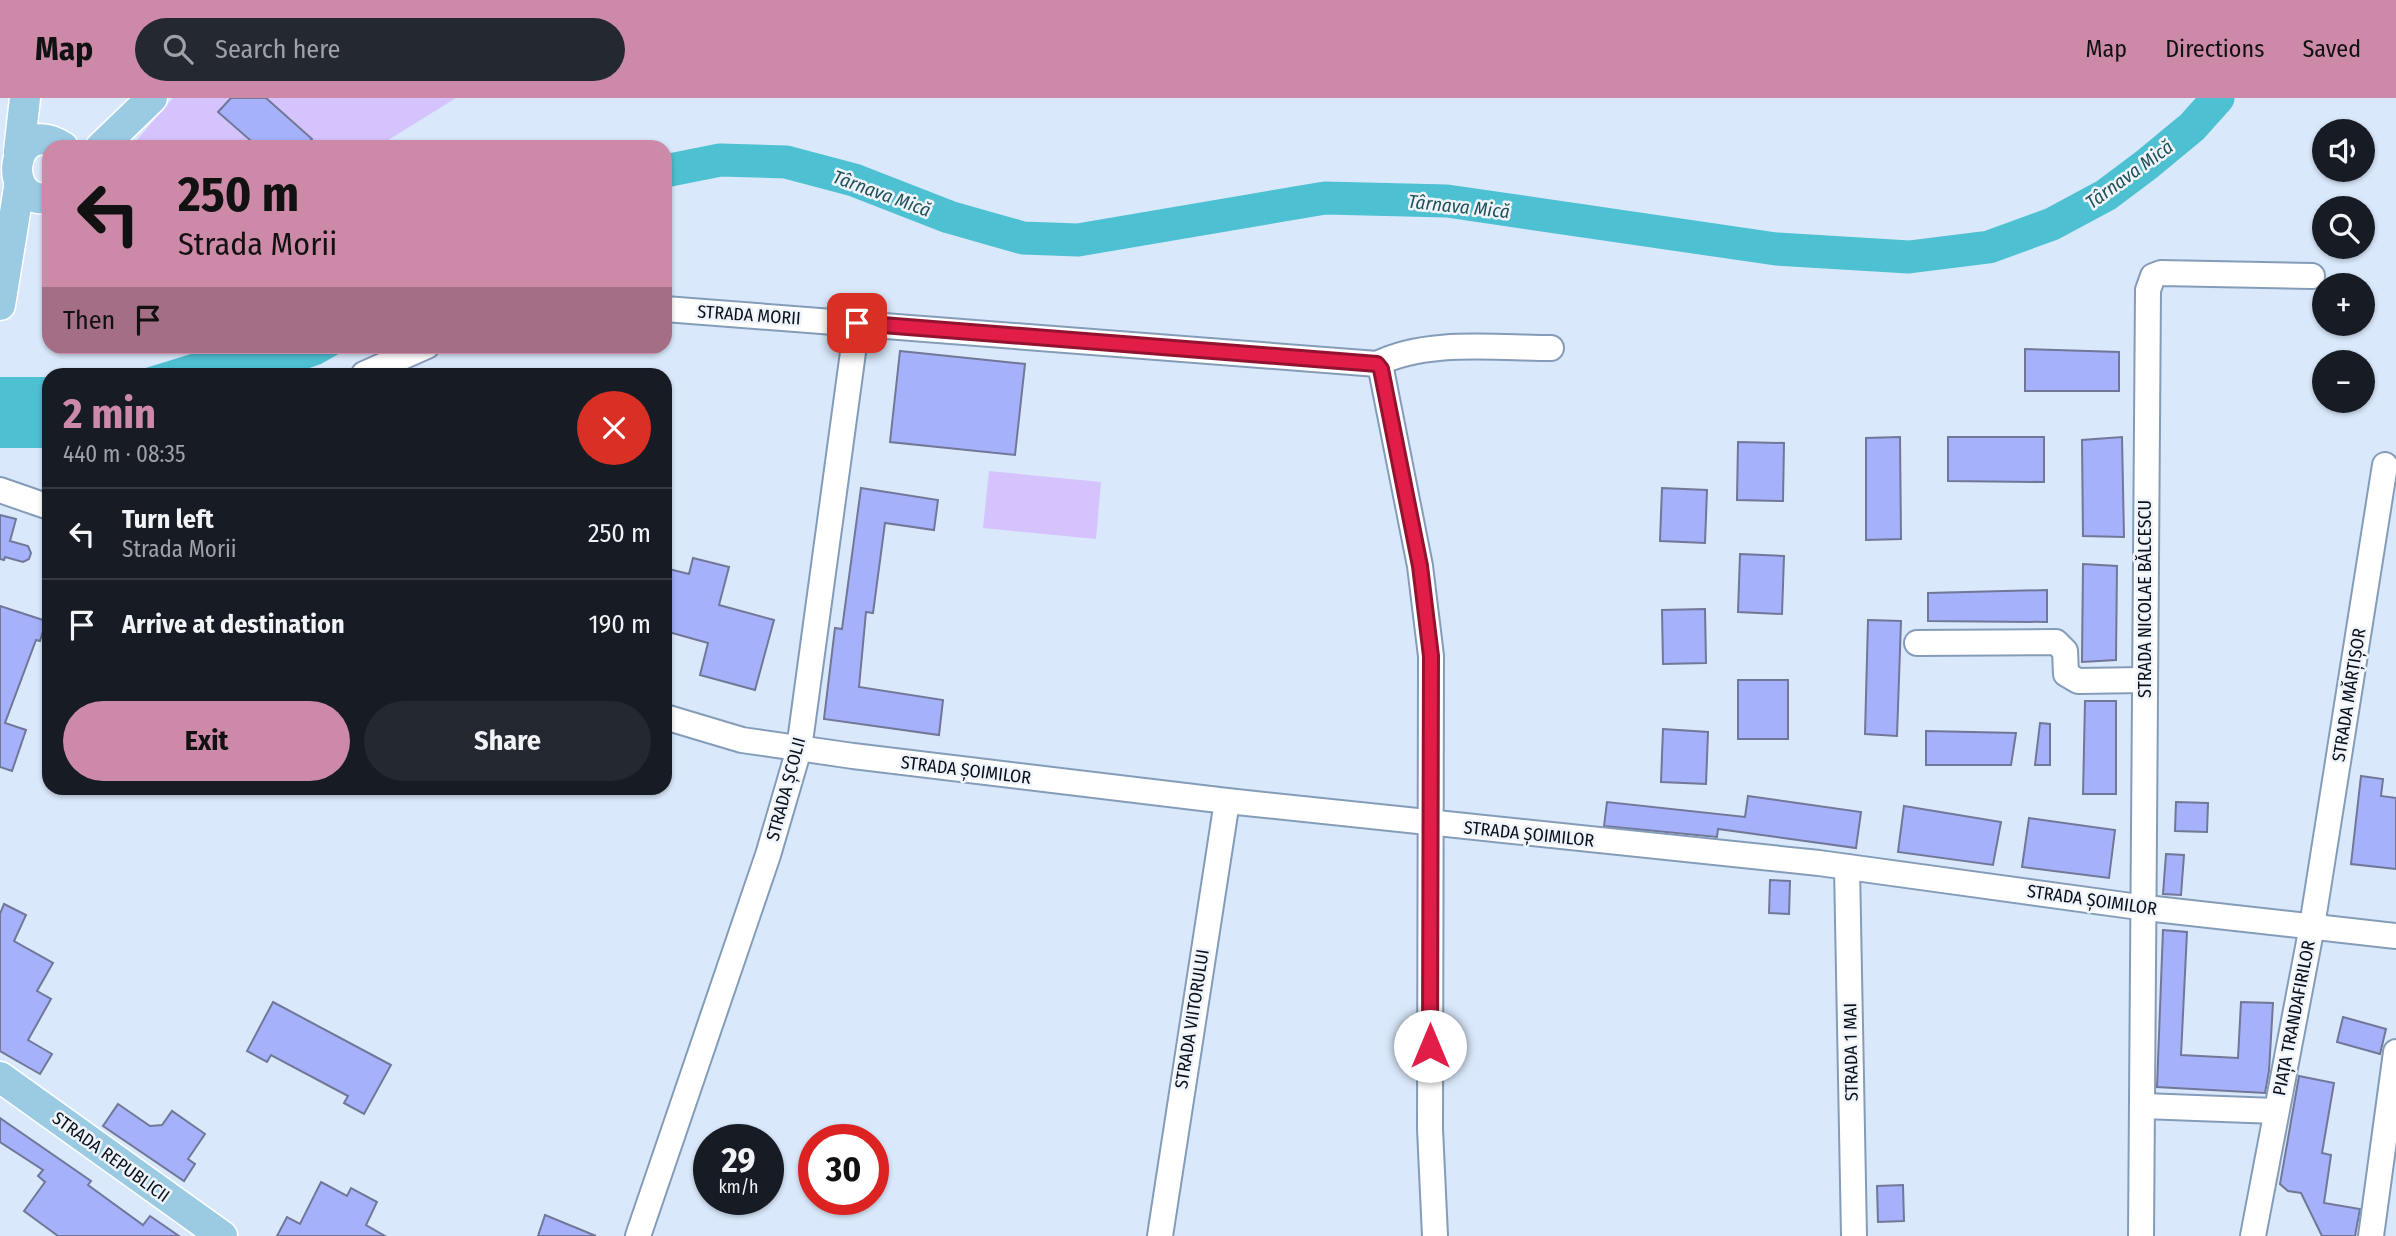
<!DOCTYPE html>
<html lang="en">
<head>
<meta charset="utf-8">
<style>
	:root { --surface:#171b24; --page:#242831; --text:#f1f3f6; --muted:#9ea1a6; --line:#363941; --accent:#cd8aa8 }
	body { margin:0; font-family:"Fira Sans Condensed",sans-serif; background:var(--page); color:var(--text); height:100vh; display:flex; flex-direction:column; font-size:26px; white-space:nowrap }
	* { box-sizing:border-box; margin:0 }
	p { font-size:23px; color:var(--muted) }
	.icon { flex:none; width:38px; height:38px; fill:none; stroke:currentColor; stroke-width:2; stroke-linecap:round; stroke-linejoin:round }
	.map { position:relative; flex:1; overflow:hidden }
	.details { position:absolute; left:42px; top:270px; width:630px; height:427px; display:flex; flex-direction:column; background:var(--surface); border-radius:21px; box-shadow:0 2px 5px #0004 }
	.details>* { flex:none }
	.hud { position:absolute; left:42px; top:42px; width:630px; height:214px; border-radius:21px; box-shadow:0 2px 5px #0004; background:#cd8aa8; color:#111; overflow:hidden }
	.controls { position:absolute; left:2312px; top:21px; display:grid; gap:14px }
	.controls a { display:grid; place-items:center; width:63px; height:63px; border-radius:50%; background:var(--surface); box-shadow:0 2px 5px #0004; font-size:35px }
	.speed { position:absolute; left:693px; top:1026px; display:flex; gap:14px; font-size:35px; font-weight:700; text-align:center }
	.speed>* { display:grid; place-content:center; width:91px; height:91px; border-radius:50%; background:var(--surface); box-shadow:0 2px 5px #0004; line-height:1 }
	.speed small { font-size:18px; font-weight:400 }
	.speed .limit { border:10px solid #d22; background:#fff; color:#111 }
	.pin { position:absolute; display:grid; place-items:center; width:60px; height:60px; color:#fff; margin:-30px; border-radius:14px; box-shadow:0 4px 10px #0006 }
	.me { position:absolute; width:77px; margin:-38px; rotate:0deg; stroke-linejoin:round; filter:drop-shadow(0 0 5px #0008) }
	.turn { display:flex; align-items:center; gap:24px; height:147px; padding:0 21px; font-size:32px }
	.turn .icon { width:91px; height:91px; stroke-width:2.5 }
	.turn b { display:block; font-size:49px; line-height:60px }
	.then { display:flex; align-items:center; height:66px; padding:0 21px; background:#0003; gap:14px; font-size:26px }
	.round { display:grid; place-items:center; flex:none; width:74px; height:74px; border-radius:37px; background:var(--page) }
	.overview { display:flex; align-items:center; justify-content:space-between; height:119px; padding:0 21px }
	h1 { font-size:42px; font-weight:700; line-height:52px; color:var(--accent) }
	.primary-button { display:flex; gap:14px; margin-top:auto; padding:14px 21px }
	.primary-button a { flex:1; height:80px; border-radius:42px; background:var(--accent); color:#111; font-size:28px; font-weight:700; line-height:80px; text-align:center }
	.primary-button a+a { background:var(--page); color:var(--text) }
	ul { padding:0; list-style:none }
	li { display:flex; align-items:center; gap:21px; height:91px; padding:0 21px; border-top:2px solid var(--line) }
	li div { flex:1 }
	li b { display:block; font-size:26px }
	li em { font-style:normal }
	header { display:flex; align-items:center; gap:42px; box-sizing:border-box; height:98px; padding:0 35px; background:var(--accent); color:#111 }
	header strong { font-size:33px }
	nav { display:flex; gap:38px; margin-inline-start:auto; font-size:24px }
	.search { width:490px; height:63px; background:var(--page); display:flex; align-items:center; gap:18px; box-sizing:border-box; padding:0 24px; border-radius:38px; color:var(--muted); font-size:26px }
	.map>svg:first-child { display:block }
	.green { fill:#d5c3fd }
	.water { fill:#4dc0d2 }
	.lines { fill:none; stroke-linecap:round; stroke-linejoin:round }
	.river { stroke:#4dc0d2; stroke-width:33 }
	.building { fill:#a5b2fb; stroke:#717797; stroke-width:2 }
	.minor-casing { stroke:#859cb8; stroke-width:28 }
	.major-casing { stroke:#fff; stroke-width:33 }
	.minor { stroke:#fff; stroke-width:24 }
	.major { stroke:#9acbe3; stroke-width:30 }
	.route-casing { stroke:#92132f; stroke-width:18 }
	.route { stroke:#e11d48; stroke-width:12 }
	.labels { text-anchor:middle; stroke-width:5; stroke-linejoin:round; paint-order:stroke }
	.street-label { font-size:18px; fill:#09111b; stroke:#eff4fa }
	.water-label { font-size:19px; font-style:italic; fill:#205159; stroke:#eff4fa }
</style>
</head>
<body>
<header>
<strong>Map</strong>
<div class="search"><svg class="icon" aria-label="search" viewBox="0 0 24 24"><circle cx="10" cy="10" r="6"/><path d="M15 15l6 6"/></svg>Search here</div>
<nav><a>Map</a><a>Directions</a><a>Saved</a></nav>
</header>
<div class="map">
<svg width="2396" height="1138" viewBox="0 0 2396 1138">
	<rect width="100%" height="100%" fill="#d9e8fb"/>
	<g class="green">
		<polygon points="173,0 456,0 377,49 131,49"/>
		<polygon points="989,373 1101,384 1096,441 983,430"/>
	</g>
	<g class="water">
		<polygon points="217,248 351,248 351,249 321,266 292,276 126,276"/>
		<rect x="0" y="279" width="49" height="71"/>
	</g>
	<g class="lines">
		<polyline class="river" points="665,73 720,62 786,64 854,82 949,119 1023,140 1078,142 1325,100 1447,103 1776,151 1909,159 1989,149 2052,126 2106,97 2146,67 2192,29 2218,0"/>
	</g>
	<g class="building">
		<polygon points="231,0 266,0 312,41 304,49 258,49 218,14"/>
		<polygon points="2025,251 2119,254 2119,293 2025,293"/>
		<polygon points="900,253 1025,266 1015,357 890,344"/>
		<polygon points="1900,339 1901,441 1866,442 1866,340"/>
		<polygon points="1948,339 2044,339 2044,384 1948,383"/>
		<polygon points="2122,339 2124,439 2083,438 2082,342"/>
		<polygon points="1738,344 1784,345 1783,403 1737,402"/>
		<polygon points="861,390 938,402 934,432 885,425 873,515 866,514 859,589 943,602 939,637 824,621 835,530 842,531"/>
		<polygon points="1662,390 1707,392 1705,445 1660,443"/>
		<polygon points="0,417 16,421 10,443 28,448 31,455 29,461 23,464 5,459 4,462 0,461"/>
		<polygon points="1740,456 1784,458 1782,516 1738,514"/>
		<polygon points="693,460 729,469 719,507 774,522 755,592 700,577 708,545 665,533 665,470 689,476"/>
		<polygon points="2083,466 2117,468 2116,562 2082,564"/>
		<polygon points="2047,492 2047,524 1928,523 1928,495"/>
		<polygon points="0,508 46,523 40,543 36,542 5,625 26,632 12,673 0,669"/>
		<polygon points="1705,511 1706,565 1663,566 1662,512"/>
		<polygon points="1868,522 1901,523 1897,638 1865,636"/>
		<rect x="1738" y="582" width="50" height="59"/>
		<polygon points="2085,603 2116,603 2116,696 2083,696"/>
		<polygon points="2040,625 2050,626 2050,667 2035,667"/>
		<polygon points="1663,631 1708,634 1706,686 1661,684"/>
		<polygon points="1926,633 2016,635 2011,667 1926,667"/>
		<polygon points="2361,678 2383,681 2381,698 2396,700 2396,771 2351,766"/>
		<polygon points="1748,698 1861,714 1856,750 1718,731 1717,739 1604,728 1607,704 1745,719"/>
		<polygon points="2176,704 2208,705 2207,734 2175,733"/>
		<polygon points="1904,708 2001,724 1993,767 1898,754"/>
		<polygon points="2029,720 2115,732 2109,780 2022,769"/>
		<polygon points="2166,756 2184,757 2181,797 2163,796"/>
		<polygon points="1770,782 1790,783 1789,816 1769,815"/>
		<polygon points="4,806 26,817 14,843 53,865 37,893 51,901 28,942 52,956 40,976 0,953 0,816"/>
		<polygon points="2163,832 2187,834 2181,957 2238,960 2241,904 2273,905 2269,973 2265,995 2157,989"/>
		<polygon points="273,904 391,967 364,1016 344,1005 348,998 271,957 267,964 247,953"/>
		<polygon points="2343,919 2386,931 2380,956 2337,944"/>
		<polygon points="2299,978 2334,985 2322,1055 2331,1057 2324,1105 2360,1111 2355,1138 2322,1138 2301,1095 2288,1093 2280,1086"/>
		<polygon points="118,1006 150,1028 162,1027 172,1013 205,1036 188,1061 195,1066 184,1083 103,1028"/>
		<polygon points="0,1020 91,1083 88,1087 143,1127 150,1118 179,1138 58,1138 24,1113 45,1084 38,1078 43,1072 0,1044"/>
		<polygon points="321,1084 347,1098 351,1090 377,1104 366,1127 385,1138 277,1138 287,1119 300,1126"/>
		<polygon points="1903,1087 1904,1123 1878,1124 1877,1088"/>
		<polygon points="545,1117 596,1138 538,1138"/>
	</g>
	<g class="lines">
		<g class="minor-casing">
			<g id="minor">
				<polyline points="665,211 1377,266"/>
				<polyline points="1377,266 1381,271 1420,468 1431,558 1430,1031 1435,1138"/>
				<path d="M1377 266C1426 241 1496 250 1551 250"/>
				<polyline points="364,276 427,248"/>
				<polyline points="0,392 49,409"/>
				<polyline points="1917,545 2056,544 2065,553 2066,576 2078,583 2144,582"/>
				<polyline points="665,619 742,642 853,658 1227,703 1819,765 2146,810 2396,838"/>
				<polyline points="1847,769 1854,1138"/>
				<polyline points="2143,1008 2276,1013"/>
				<polyline points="638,1138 768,757 799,651 857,225"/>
				<polyline points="1160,1138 1227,703"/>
				<polyline points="2141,1138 2148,192 2153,178 2161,175 2312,178"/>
				<polyline points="2253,1138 2312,828 2385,367"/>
				<polyline points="2371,1138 2396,954"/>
			</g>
		</g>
		<g class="major-casing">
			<g id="major">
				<polyline points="101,49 152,0"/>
				<polyline points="19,53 25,0"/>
				<path d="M49 100C0 108 10 15 63 49"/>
				<polyline points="0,207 19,90"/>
				<polyline points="0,979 222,1138"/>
			</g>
		</g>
		<use href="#minor" class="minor"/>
		<use href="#major" class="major"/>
	</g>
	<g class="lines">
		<g class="route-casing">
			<polyline id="route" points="857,225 1377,266 1381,271 1420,468 1431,558 1430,948"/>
		</g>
		<use href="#route" class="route"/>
	</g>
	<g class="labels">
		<g class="street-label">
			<text transform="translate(749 217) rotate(4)" y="6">STRADA MORII</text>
			<text transform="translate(2145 501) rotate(-90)" y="6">STRADA NICOLAE BĂLCESCU</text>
			<text transform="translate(2349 597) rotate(-81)" y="6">STRADA MĂRȚIȘOR</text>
			<text transform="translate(966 672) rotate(7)" y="6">STRADA ȘOIMILOR</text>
			<text transform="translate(786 691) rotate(-75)" y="6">STRADA ȘCOLII</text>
			<text transform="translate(1529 736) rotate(6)" y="6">STRADA ȘOIMILOR</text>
			<text transform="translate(2092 802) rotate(8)" y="6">STRADA ȘOIMILOR</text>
			<text transform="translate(2294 920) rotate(-79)" y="6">PIAȚA TRANDAFIRILOR</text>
			<text transform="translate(1192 921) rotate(-81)" y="6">STRADA VIITORULUI</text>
			<text transform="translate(1851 954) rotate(-91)" y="6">STRADA 1 MAI</text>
			<text transform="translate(111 1059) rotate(36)" y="6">STRADA REPUBLICII</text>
		</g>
		<g class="water-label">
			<text transform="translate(2129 76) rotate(-36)" y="7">Târnava Mică</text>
			<text transform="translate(882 95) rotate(20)" y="7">Târnava Mică</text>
			<text transform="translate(1459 108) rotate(6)" y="7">Târnava Mică</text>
		</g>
	</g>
</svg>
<div class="controls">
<a><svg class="icon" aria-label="sound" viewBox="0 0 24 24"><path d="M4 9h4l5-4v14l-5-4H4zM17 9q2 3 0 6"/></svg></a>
<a><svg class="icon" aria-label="search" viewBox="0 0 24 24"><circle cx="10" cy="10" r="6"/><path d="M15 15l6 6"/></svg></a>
<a>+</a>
<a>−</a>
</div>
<div class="speed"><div>29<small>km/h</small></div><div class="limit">30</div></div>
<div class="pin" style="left:857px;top:225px;background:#d93025"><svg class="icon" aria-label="arrive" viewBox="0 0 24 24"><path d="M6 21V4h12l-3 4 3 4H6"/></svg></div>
<svg class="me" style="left:1430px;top:948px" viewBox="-20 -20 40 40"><circle r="19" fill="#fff"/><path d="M0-13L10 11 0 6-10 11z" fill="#e11d48"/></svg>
<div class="hud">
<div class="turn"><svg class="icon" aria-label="left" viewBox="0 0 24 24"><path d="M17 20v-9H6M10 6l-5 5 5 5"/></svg><div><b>250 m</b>Strada Morii</div></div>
<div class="then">Then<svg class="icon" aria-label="arrive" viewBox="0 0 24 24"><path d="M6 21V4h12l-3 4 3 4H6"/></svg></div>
</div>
<section class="details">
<div class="overview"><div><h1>2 min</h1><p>440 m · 08:35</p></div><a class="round" style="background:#d93025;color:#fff"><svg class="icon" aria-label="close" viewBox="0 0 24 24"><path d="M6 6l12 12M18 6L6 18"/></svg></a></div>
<ul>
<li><svg class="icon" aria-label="left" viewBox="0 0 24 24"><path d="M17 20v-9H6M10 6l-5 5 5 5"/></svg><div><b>Turn left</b><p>Strada Morii</p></div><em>250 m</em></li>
<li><svg class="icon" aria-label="arrive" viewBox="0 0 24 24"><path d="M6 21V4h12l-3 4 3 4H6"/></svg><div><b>Arrive at destination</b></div><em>190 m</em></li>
</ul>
<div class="primary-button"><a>Exit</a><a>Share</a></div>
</section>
</div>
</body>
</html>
